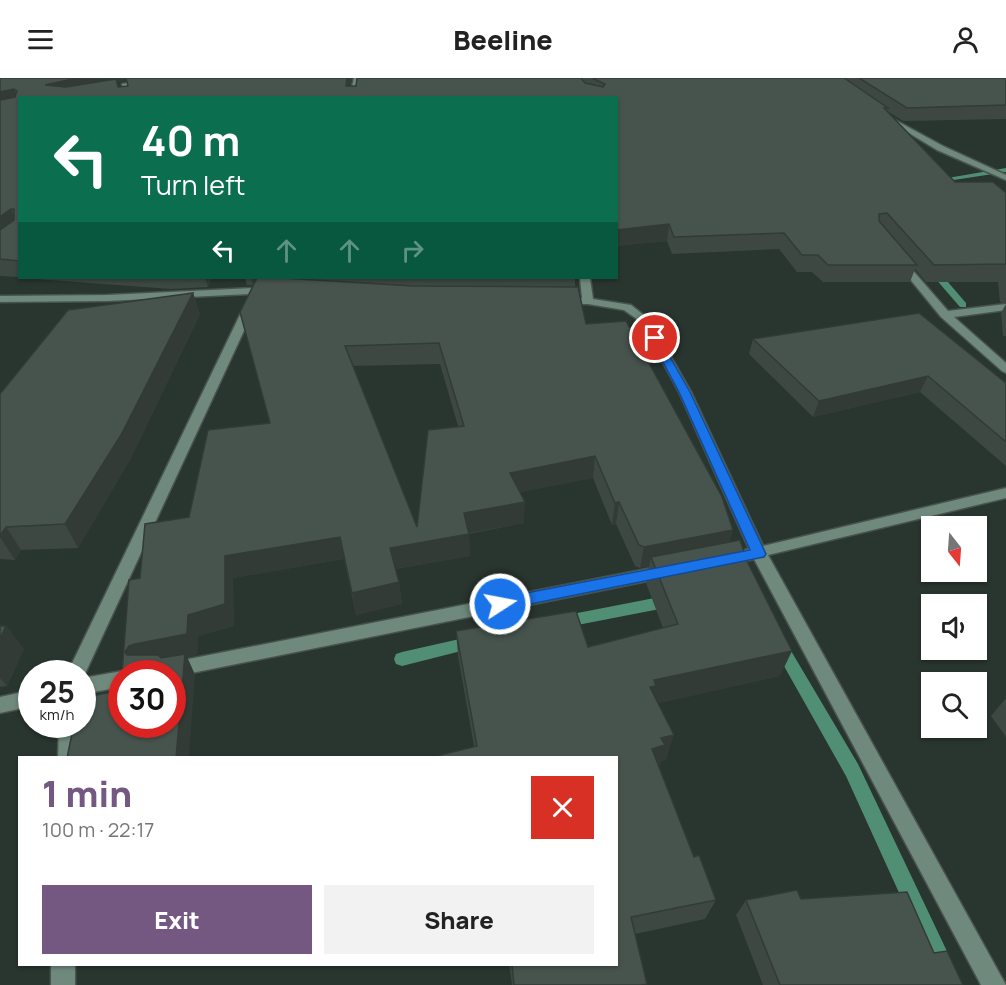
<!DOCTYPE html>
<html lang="en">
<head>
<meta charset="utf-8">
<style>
	:root { --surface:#fff; --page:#f2f2f2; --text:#222; --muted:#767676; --accent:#745882 }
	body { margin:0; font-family:Manrope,sans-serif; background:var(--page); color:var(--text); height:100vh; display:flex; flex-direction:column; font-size:22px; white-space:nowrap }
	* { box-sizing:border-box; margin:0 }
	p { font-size:20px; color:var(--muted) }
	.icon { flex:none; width:33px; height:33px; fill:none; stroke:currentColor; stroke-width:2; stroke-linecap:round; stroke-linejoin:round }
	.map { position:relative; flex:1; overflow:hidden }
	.details { position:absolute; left:18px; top:678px; width:600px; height:210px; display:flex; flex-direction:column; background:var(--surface); border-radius:0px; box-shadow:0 2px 4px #0004 }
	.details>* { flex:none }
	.hud { position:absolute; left:18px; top:18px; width:600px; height:183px; border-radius:0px; box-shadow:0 2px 4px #0004; background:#0b6e4f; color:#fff; overflow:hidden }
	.needle { width:39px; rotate:163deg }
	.controls { position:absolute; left:921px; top:438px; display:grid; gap:12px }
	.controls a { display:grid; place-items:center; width:66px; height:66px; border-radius:0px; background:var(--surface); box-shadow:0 2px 4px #0004; font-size:30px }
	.speed { position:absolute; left:18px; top:582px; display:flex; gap:12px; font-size:30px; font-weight:700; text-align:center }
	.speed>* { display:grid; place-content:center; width:78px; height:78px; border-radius:50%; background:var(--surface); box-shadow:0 2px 4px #0004; line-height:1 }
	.speed small { font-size:15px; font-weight:400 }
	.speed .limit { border:9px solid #d22; background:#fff; color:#111 }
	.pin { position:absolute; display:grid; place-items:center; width:51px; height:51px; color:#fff; margin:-26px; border:3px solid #fff; border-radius:50%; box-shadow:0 2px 6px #0007 }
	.me { position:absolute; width:66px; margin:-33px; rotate:79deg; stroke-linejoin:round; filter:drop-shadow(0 0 4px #0008) }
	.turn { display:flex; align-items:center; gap:21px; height:126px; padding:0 24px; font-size:27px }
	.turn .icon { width:78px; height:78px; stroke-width:2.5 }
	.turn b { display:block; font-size:42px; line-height:51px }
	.lanes { display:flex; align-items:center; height:57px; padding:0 24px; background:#0003; justify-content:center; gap:30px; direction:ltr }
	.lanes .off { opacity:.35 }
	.round { display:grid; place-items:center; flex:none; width:63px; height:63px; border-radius:0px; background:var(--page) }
	.head { display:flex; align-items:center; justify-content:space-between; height:102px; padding:0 24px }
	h1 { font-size:36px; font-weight:800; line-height:45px; color:var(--accent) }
	.action { display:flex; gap:12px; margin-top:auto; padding:12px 24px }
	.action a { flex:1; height:69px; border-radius:0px; background:var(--accent); color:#fff; font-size:24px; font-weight:800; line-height:69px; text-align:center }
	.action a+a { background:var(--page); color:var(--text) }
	header { display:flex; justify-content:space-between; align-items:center; height:78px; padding:0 24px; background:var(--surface); font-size:27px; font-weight:800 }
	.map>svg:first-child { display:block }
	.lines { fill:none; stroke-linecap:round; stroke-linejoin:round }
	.stream { fill:#518f74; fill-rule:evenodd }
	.minor-casing { stroke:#48534d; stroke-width:3 }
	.minor { fill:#6f897c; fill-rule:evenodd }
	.wall { fill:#3d4842; fill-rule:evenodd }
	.shaded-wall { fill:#323b36 }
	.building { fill:#47544d; stroke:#323b36; stroke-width:1.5; fill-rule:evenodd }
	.route { fill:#1a73e8; stroke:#114b97; stroke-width:1.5 }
</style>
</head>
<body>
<header><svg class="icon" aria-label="menu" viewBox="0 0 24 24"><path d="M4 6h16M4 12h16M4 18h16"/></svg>Beeline<svg class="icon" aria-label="person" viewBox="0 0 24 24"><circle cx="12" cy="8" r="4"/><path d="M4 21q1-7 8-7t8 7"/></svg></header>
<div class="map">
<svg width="1006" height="907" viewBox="0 0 1006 907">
	<rect width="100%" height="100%" fill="#29352f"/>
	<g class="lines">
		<g class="stream">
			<polygon points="1006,90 1006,94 934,105 930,103"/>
			<polygon points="928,188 934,188 966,225 966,229 960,229 928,192"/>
			<polygon points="670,517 675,519 677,523 675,527 670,529 562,550 557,548 554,544 557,540 562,538"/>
			<polygon points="473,558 478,560 481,564 478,568 473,570 402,588 396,586 394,581 396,576 402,574"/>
			<polygon points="779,559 784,561 858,686 963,907 941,907 846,698 771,565 774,561"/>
		</g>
		<g class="minor-casing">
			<g id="minor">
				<polygon points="354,0 360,0 355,20 349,20"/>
				<polygon points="146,2 148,5 127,8 130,20 124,20 122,6"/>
				<polygon points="886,37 943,68 1006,97 1006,102 937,72 884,40"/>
				<polygon points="896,180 902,180 948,233 1006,226 1006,232 954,239 1006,285 1006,295 1002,293 941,239 896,184"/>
				<polygon points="258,200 268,200 264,209 275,212 261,216 83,600 122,593 128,596 122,596 122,609 82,616 82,596 67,596 250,216 107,223 0,224 0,218 107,217 253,210"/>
				<polygon points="580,200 590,200 593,221 631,227 650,242 691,314 763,468 1006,410 1006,420 768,477 1006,907 981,907 754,481 726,488 720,486 718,482 720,478 749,471 679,314 641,244 624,232 588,226 561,226 556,223 561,220 582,220"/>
				<polygon points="667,487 673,489 675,493 673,497 667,499 172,599 172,596 139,596 142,591 148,589"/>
				<polygon points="32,612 32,628 0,635 0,619"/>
				<polygon points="59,646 77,646 78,680 58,680"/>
				<rect x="51" y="886" width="24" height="21"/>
			</g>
		</g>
		<use href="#minor" class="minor"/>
	</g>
	<g class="wall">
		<path d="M0 0H352L350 8H356L357 0H1006V41L903 43 887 33 955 104 1006 114V258H1003L1001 235 1006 226 1000 224 998 204H926L915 191 910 204H823L812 194H797L779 171 672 176 667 163 616 168V20H20V199L0 198ZM127 2 128 8 119 9 117 4Z"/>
		<polygon points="23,200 211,200 208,209 171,211"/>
		<polygon points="245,200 257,200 253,207 247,207"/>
		<path d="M257 200H575V209L586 246 729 464 780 598 658 625 666 682 661 683 659 689 694 779 716 822 705 841 635 856 646 907H512L509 886H616L474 668 458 578 456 553 588 569 663 550 646 505 649 488 640 490 635 488 616 446 612 447 593 400 520 414 524 445 469 456 470 478 395 491 399 504 402 526 356 537 344 481 233 500 234 548 198 558 197 577 187 579 195 597 121 612 140 500 189 439 270 345ZM440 286 458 348 417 449 353 288Z"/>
		<polygon points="193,215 200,236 131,380 78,470 21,472 15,482 0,481 0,316"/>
		<polygon points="753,261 1006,305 1006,388 920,314 813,339 749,276"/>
		<polygon points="0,548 6,548 24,571 7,608 0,609"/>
		<polygon points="1006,620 1006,659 991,638"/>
		<polygon points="801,821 934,875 963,907 763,907 736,837 746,822"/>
	</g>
	<g class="shaded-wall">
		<polygon points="77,0 153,0 124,3 53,20 45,7"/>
		<polygon points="347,0 352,0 348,20 346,8"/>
		<polygon points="14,11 20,24 0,28 0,14"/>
		<polygon points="11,131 19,147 0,161 0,139"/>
		<polygon points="669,146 667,163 616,168 616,152"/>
		<polygon points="205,200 211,200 208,209"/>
		<polygon points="251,200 257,200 253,207"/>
		<polygon points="193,215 200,236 131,380 78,470 65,446"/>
		<polygon points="928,298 920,314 813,339 819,323"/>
		<polygon points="595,378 593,400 510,416 510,395"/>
		<polygon points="525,424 524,445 465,456 464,435"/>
		<polygon points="619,424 616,446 612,447 615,425"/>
		<polygon points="6,449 21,472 15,482 0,459"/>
		<polygon points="733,452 727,473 651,479 649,488 640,490 644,469"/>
		<polygon points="469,456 470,478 393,491 390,470"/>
		<polygon points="340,459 344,481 233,500 234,548 198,558 197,577 187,579 195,597 189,680 176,680 137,595 125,574 129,568 188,537 225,478"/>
		<polygon points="399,504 402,526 356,537 352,515"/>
		<polygon points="6,548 24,571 7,608 0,600 0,561"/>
		<polygon points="792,573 780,598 652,627 650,609 654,602"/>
		<polygon points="674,657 666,682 661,683 658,691 652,671 661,660"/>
	</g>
	<g class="building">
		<polygon points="0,0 77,0 45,7 66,9 116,1 118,9 128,8 126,0 347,0 346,8 356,8 357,0 581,0 585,5 603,9 605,6 592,0 844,0 888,30 884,30 955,104 993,104 1005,114 1006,114 1006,186 934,187 887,135 879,136 879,143 917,187 828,187 818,177 802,177 784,155 674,159 669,146 616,152 616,20 20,20 20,183 0,181 0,152 14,142 14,131 11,131 0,139 0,22 15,19 17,13 14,11 0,14"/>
		<polygon points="859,0 1006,0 1006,27 907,30"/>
		<path d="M257 200H282L413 208 578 209 586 246 626 243 722 419 733 452 644 469 639 467 619 424 615 425 595 378 510 395 525 424 464 435 469 456 390 470 399 504 352 515 340 459 225 478V526L188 537 187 556 135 566 129 568 125 574 127 577H158L161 580 185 576 176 680H67L74 646H82V620L121 612 122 603V646H172V596H122L129 502 140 500 145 446 189 439 208 352 270 345 240 234ZM439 265 464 348 428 352 417 449 345 268Z"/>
		<polygon points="193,215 121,357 65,446 6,449 0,458 0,316 68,232"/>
		<polygon points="919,235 1006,305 1006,364 928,298 819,323 753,261"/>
		<polygon points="740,462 747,483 792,573 654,602 656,608 650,609 674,657 661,660 665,667 652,671 694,779 699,777 716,822 631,839 647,906 641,907 514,907 512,886 616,886 616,680 429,680 477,668 456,553 576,533 588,569 678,546 651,479"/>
		<polygon points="0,548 6,548 0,561"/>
		<polygon points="797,812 801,821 907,814 934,875 947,873 963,907 780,907 746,822"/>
	</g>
	<polygon class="route" points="651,258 658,258 690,314 766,476 764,479 500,532 495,530 493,526 495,522 500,520 750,472 679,314 650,260"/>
</svg>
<div class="controls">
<a><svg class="needle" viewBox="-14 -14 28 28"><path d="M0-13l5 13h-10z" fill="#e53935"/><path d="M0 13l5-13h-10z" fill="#767676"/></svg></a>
<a><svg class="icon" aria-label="sound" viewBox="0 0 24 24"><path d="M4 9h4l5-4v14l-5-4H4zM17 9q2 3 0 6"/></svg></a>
<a><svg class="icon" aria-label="search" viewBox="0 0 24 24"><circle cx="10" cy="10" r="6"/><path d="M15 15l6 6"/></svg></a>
</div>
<div class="speed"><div>25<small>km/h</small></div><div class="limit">30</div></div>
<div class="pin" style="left:655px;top:260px;background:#d93025"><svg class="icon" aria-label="arrive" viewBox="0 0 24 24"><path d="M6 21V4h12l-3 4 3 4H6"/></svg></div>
<svg class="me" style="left:500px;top:526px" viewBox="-20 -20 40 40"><circle r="17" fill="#1a73e8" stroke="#fff" stroke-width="3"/><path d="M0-11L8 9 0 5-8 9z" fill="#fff"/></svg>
<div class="hud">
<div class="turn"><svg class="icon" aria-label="left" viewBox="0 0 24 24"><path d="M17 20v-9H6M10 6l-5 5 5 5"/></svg><div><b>40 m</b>Turn left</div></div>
<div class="lanes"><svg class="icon" aria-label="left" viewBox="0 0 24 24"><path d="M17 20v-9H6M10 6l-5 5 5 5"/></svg><svg class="icon off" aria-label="ahead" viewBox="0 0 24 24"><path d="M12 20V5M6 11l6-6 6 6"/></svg><svg class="icon off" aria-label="ahead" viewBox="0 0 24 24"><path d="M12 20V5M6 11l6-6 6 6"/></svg><svg class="icon off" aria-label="right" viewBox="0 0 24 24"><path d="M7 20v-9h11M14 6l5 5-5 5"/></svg></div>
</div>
<section class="details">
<div class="head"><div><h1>1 min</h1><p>100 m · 22:17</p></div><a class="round" style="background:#d93025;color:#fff"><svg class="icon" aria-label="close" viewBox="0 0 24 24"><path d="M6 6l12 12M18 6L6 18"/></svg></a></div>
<div class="action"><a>Exit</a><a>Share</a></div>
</section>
</div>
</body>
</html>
